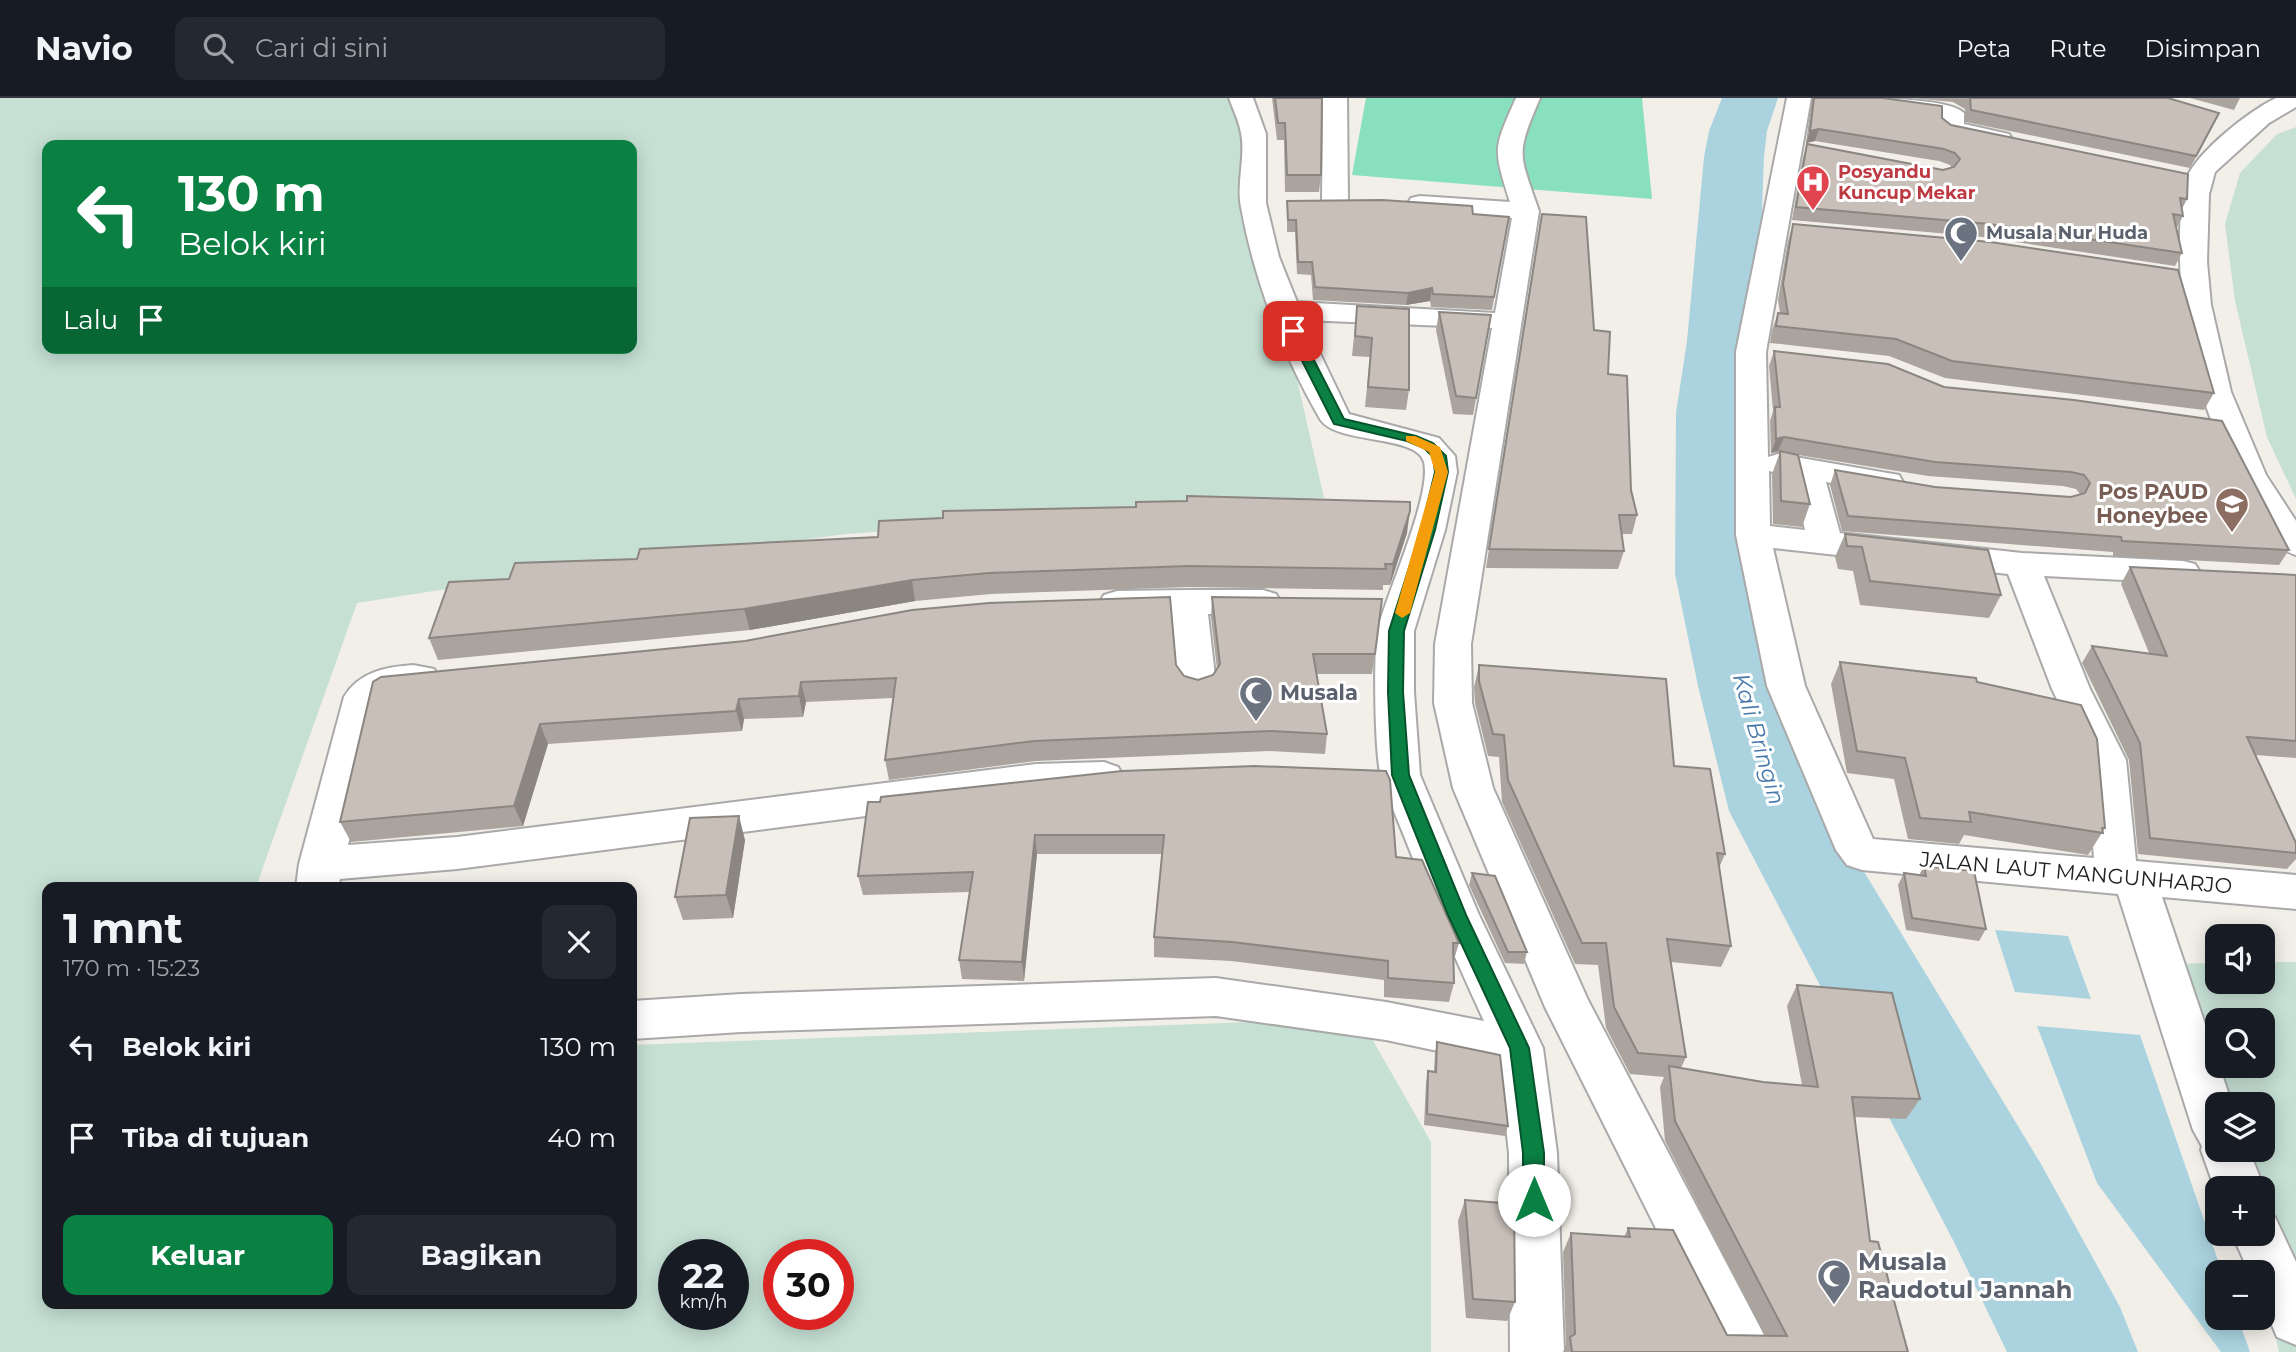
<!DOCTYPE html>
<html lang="id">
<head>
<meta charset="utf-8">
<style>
	:root { --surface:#171b24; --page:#242831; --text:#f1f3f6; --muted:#9ea1a6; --line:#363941; --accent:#0b8043 }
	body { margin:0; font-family:Montserrat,sans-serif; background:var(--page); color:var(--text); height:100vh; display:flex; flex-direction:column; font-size:26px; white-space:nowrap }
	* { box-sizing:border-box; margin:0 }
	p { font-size:23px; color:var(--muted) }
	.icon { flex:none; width:38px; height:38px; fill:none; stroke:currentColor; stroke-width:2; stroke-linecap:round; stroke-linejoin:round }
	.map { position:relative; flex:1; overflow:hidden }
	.drawer { position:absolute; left:42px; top:784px; width:595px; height:427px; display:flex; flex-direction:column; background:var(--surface); border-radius:14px; box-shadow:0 4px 18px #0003 }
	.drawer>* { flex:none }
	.guide { position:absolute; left:42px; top:42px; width:595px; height:214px; border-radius:14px; box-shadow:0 4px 18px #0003; background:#0b8043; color:#fff; overflow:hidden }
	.buttons { position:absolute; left:2205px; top:826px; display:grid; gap:14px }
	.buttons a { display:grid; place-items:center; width:70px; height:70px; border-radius:14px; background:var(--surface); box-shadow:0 4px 18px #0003; font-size:35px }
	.speed { position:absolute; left:658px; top:1141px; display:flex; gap:14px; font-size:35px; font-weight:700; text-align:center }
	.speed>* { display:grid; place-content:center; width:91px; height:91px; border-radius:50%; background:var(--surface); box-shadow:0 4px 18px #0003; line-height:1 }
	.speed small { font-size:18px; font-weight:400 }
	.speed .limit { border:10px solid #d22; background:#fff; color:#111 }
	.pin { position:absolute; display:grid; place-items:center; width:60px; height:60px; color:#fff; margin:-30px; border-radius:14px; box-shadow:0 4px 10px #0006 }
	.me { position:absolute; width:77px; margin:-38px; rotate:0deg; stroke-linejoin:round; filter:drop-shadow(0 0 5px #0008) }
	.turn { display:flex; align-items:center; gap:24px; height:147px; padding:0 21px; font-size:32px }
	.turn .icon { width:91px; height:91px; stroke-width:2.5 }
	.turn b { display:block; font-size:49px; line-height:60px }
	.then { display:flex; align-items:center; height:66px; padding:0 21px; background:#0003; gap:14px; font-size:26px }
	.round { display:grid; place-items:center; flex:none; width:74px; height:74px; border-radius:14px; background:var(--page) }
	.summary { display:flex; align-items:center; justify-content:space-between; height:119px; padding:0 21px }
	h1 { font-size:42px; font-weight:700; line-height:52px }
	.primary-button { display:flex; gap:14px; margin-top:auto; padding:14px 21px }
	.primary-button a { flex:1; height:80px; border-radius:14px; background:var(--accent); color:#fff; font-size:28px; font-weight:700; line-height:80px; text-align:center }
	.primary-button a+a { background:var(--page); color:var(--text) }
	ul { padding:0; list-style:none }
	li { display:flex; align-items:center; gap:21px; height:91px; padding:0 21px }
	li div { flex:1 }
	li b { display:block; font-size:26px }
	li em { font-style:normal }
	header { display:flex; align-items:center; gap:42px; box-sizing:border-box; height:98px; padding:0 35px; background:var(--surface); border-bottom:2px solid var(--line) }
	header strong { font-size:33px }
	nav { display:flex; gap:38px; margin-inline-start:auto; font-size:24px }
	.search { width:490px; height:63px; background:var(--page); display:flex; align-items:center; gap:18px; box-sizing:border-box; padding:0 24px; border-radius:14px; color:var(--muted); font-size:26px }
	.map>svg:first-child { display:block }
	.wetland { fill:#c6e0d4; fill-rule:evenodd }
	.pitch { fill:#88e0be }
	.water { fill:#aad3df }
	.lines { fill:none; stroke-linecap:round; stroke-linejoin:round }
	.river { fill:#aad3df; fill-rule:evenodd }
	.minor-casing { stroke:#a9a9a9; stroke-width:4 }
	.minor { fill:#fff; fill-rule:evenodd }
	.wall { fill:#aba49e }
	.shaded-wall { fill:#8b8681 }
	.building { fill:#c7bfb8; stroke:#8b8681; stroke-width:2 }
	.route { fill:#0b8043; stroke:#07532c; stroke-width:2 }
	.slow { fill:#f59e0b }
	.labels { text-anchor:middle; stroke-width:6; stroke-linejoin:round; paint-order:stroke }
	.far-health-label { font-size:18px; font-weight:bold; fill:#be3a42; stroke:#fff; text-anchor:start }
	.far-worship-label { font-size:18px; font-weight:bold; fill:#5b616d; stroke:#fff; text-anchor:start }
	.education-label { font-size:21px; font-weight:bold; fill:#785e54; stroke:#fff; text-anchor:end }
	.worship-label { font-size:21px; font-weight:bold; fill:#5b616d; stroke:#fff; text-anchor:start }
	.street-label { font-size:21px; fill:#222; stroke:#fff }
	.water-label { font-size:23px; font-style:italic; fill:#4a7aab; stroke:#fff }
	.near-worship-label { font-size:24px; font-weight:bold; fill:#5b616d; stroke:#fff; text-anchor:start }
</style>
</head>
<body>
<header>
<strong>Navio</strong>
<div class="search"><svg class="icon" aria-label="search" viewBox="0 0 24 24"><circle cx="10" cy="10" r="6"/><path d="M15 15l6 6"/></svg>Cari di sini</div>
<nav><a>Peta</a><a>Rute</a><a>Disimpan</a></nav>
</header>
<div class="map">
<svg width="2296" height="1254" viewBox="0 0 2296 1254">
	<rect width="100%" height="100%" fill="#f2efe9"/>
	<g class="wetland">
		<path d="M0 0H1233L1324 400 847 436 581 470 357 505 256 789H47V1206H632V947L1360 920 1431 1044V1254H0ZM47 47H632V250H47ZM674 1157H733V1216H674ZM779 1157H838V1216H779Z"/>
		<polygon points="2296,29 2296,401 2267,339 2235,203 2225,126 2240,75 2277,36"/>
		<path d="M2263 864H2296V1254H2279L2254 1136H2263V1090H2239L2226 1052H2263V1006H2217V1026L2162 866 2217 865V884H2263ZM2217 922H2263V968H2217Z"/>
	</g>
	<polygon class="pitch" points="1366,0 1642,0 1652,101 1352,77"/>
	<g class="water">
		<polygon points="1995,832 2068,838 2091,901 2015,894"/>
		<polygon points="2037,928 2140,937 2222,1174 2217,1174 2217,1220 2238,1220 2250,1254 2221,1254 2097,1085"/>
	</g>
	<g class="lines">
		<polygon class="river" points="1722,0 1778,0 1767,33 1764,59 1757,243 1750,315 1759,476 1788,588 1826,711 2041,1066 2120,1209 2138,1254 2007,1254 1955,1146 1729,713 1698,588 1675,476 1676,315 1687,243 1704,59 1709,33"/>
		<g class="minor-casing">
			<g id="minor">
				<path d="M1229 0H1253L1266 36V105L1279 159 1297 204 1495 215 1512 120 1420 114 1411 112 1407 106 1411 100 1420 98 1510 104C1493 50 1493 52 1516 0H1540C1515 58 1519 55 1539 113L1471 546 1472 605 1493 690 1588 902 1773 1254H1718L1545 909 1453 690 1434 605 1435 546 1492 230 1304 222 1349 316 1439 340 1455 358 1457 374 1445 432 1414 533V594L1420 677 1479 817 1543 950 1557 1055 1564 1254H1510L1509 1055 1499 966 1386 942 1216 918 741 934 632 941V903L741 896 1216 880 1386 904 1484 923C1457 864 1430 804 1406 743 1398 722 1388 701 1381 679 1375 658 1373 554 1378 531 1387 494 1432 397 1424 364 1417 336 1336 347 1320 321 1283 257 1254 182 1241 109 1236 85 1246 59 1241 35 1239 23 1233 11 1229 0Z"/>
				<polygon points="1323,0 1347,0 1348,103 1344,109 1326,109 1322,103"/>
				<path d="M1787 0H1811L1766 254 1768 359 1778 356 1899 377 1903 384 1899 391 1887 394 1826 384 1840 435 2022 455 2183 463 2195 466 2200 474 2195 482 2183 485 2044 478 2090 591 2126 662 2136 763 2296 777V811L2162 799 2232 1006H2217V1052H2249L2264 1090 2263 1092 2217 1090V1097L2201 1052 2202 1048 2193 1032 2118 796 1862 772 1847 767 1836 752 1767 588 1736 437V254ZM1769 373 1792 378 1805 432 1770 428ZM1773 450 2008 476 2052 591 2086 662 2094 760 1873 741 1805 588Z"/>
				<path d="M1848 0C1873 0 1949 0 1964 15V26L2009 36 2012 41 2009 46 2000 48 1943 36 1940 31V18L1860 7 1852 5Z"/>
				<path d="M2276 0H2296V9L2269 25 2215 74 2209 96 2207 164 2211 207 2231 294 2266 377 2296 423V457C2276 452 2262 425 2251 407 2203 323 2177 231 2180 134 2181 117 2180 96 2186 81 2198 53 2249 13 2276 0Z"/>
				<polygon points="1189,492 1263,492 1276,496 1281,504 1276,512 1263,516 1208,516 1216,587 1210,596 1197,600 1184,596 1178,587 1172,516 1117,517 1104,513 1099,505 1104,497 1117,493"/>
				<path d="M413 567 434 571 440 580 434 589 393 595 381 603 348 747 457 739 1036 666 1104 664 1118 669 1124 679 1118 689 1104 694 1036 696 457 771 340 781 338 789H296L299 766 344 599C359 574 385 569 413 567Z"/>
				<polygon points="2263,1114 2275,1119 2296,1164 2296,1247 2277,1239 2263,1206 2263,1174 2249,1174 2232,1136 2263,1136"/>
			</g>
		</g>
		<use href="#minor" class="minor"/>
	</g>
	<g class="wall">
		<polygon points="1272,0 1322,0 1321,77 1319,94 1285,94 1284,42 1277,42"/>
		<polygon points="1812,0 1883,0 1942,20 1951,27 2187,101 2182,111 2183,118 2176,131 2182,155 2175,168 1983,139 1792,122 1803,59 1807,46 1943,72 1952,70 1950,67 1939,63 1815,43 1806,45"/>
		<polygon points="1911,0 2168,0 2213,28 2190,70 1966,24 1965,11 1953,4"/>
		<polygon points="2190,0 2240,0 2234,12"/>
		<polygon points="1287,103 1509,119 1492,212 1431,209 1430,203 1406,207 1313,202 1311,177 1297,176 1295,134 1287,134"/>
		<polygon points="1542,116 1594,232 1608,276 1631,392 1637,417 1632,436 1622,436 1624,453 1618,471 1486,470"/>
		<polygon points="1793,126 2214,295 2204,312 1945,280 1889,258 1770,245 1772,232 1778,215 1780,215 1778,202 1788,143"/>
		<polygon points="1357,208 1409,292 1406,312 1365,309 1370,259 1352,258"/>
		<polygon points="1439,214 1491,217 1473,317 1453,316 1436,232"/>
		<polygon points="1774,253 2289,452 2279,467 2113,458 2113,454 1842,433 1830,387 1835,372 1935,389 2071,399 2080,396 2076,391 2063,388 1928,378 1786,355 1810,406 1802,429 1773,426 1772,376 1780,354 1771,355 1770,323 1773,313 1769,268"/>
		<polygon points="1407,435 1390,487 1383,487 1383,492 1189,489 991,496 915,503 750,532 438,562 429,540 509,481 637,461"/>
		<polygon points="1845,436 2001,497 1989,520 1860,507 1853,473 1838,471 1835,459"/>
		<polygon points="2130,469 2296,477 2296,660 2255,657 2296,745 2296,761 2287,771 2138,756 2129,662 2082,565 2092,548 2149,555 2121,486"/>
		<polygon points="1212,499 1382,501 1372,576 1316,576 1327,636 1325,656 1269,653 1036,663 889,682 885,662 893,600 806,604 803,619 744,621 742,633 548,646 523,728 351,744 340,724 373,584 1176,567 1184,578 1198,582 1213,577 1217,571 1211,519"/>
		<polygon points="1840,564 1977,584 2105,730 2088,757 1964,737 1959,746 1908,741 1894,681 1847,675 1831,586"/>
		<polygon points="1479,567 1674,668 1725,756 1719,770 1731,848 1721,869 1671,864 1686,959 1681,970 1763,984 1802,987 1787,908 1797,887 1920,1001 1906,1021 1854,1019 1870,1143 1908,1254 1563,1254 1566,1247 1563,1154 1571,1135 1624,1139 1628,1130 1727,1237 1765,1238 1665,1043 1660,989 1664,979 1630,976 1606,930 1598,867 1575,866 1502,704 1499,659 1488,658 1475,605 1474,589"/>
		<polygon points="868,704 1396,759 1459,845 1453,865 1454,885 1449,904 1384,899 1384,882 1231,863 1154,859 1154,839 1162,756 1037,756 1024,883 962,881 959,862 970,794 863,797 858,778"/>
		<polygon points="745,742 733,820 683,822 675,799"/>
		<polygon points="1924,768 1986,831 1979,843 1906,832 1898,787 1904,775 1919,777"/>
		<polygon points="1472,775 1527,854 1524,866 1505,865 1469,787"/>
		<polygon points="1437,944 1508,1028 1505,1038 1424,1027 1426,985 1428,973 1434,974 1435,955"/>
		<polygon points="1465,1102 1515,1204 1507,1223 1466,1220 1458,1123"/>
	</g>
	<g class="shaded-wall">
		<polygon points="1819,31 1815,43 1806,45 1810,33"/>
		<polygon points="1432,190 1430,203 1406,207 1408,195"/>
		<polygon points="1784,339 1778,353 1771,355 1776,341"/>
		<polygon points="1410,413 1407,435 1390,487 1393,466"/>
		<polygon points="912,482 915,503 750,532 744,511"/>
		<polygon points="801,584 806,604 803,619 799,598"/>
		<polygon points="739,601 744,621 742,633 736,613"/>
		<polygon points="540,626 548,646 523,728 514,708"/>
		<polygon points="739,718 745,742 733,820 726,797"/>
		<polygon points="1035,737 1037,756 1024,883 1022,864"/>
	</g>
	<g class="building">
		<polygon points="1275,0 1322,0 1321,77 1287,77 1285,25 1278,25"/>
		<polygon points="1814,0 1883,0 1942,8 1942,20 1951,27 2188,76 2187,101 2180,100 2183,118 2173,116 2182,155 1989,126 1796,109 1807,46 1943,72 1954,69 1960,61 1955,55 1944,51 1819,31 1810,33"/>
		<polygon points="1970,0 2168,0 2219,15 2196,58 1971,12"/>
		<polygon points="1382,102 1472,108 1473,116 1509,119 1494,199 1433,196 1432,190 1408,195 1315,189 1312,164 1298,164 1296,122 1288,122 1287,103"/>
		<polygon points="1542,116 1586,119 1594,232 1610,234 1608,276 1627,278 1631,392 1637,417 1619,417 1624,453 1489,451"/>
		<polygon points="1793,126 1990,144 2178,172 2214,295 1952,263 1896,241 1776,228 1778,215 1788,216 1783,186"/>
		<polygon points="1357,208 1409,211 1409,292 1368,289 1372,240 1355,238"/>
		<polygon points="1439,214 1491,217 1476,300 1456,298"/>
		<polygon points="1774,253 1888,266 1944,289 2074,302 2222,323 2289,452 2122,443 2121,439 1848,418 1835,372 1935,389 2071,399 2085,395 2090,385 2084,377 2071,374 1935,364 1784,339 1776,341 1775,309 1780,309"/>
		<polygon points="1780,353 1798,357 1810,406 1781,403"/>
		<polygon points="1187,398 1410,404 1410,413 1393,466 1385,466 1386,471 1189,468 989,475 912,482 744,511 429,540 449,484 509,481 515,465 637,461 640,451 878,439 879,423 943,420 943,413 1136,409 1136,404 1187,403"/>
		<polygon points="1845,436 1988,452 2001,497 1870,483 1862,449 1847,448"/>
		<polygon points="2130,469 2296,477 2296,643 2247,639 2296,745 2296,755 2150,740 2140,645 2092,548 2167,558"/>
		<polygon points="1170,499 1176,567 1184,578 1198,582 1213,577 1220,566 1212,499 1382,501 1375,556 1313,556 1327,636 1271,633 1034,643 885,662 896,580 801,584 799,598 739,601 736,613 540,626 514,708 340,724 373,584 381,579 745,543 912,512 989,505"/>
		<polygon points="1840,564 1976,580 1977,584 2081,607 2097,641 2105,730 2102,730 2103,735 1969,714 1971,724 1920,720 1905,660 1857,653"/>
		<polygon points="1479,567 1666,581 1674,668 1710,671 1725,756 1717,755 1731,848 1667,841 1686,959 1638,955 1614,909 1606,845 1582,845 1508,682 1504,637 1493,636 1479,583"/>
		<polygon points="1255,668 1386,673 1390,682 1396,759 1422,762 1459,845 1453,845 1454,885 1388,880 1388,863 1232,844 1154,839 1164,737 1035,737 1022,864 959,862 973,774 858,778 868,704 880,704 881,699 1122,673"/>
		<polygon points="739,718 726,797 675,799 690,720"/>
		<polygon points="1924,768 1974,773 1986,831 1912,820 1904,775 1926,778"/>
		<polygon points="1472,775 1495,778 1527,854 1508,854"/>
		<polygon points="1797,887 1892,895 1920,1001 1852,999 1870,1143 1878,1144 1908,1254 1572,1254 1570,1239 1575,1236 1571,1135 1630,1139 1628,1130 1673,1132 1727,1237 1787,1238 1675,1023 1669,968 1763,984 1818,989"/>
		<polygon points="1437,944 1500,957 1508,1028 1427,1016 1428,973 1436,974"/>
		<polygon points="1465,1102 1514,1106 1515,1204 1473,1201"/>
	</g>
	<polygon class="route" points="1293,229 1299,233 1344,321 1416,338 1433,345 1446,358 1448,374 1435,432 1404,533 1403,594 1409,677 1466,817 1529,950 1544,1055 1544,1102 1541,1108 1534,1111 1526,1108 1523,1102 1523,1055 1510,950 1448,817 1392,677 1388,594 1389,533 1421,432 1435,374 1433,359 1424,350 1407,343 1334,326 1287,233"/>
	<polygon class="slow" points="1406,338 1415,338 1440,349 1448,374 1410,515 1402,520 1395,515 1435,374 1429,354 1406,343"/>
	<defs>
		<g id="hospital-pin" transform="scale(1.75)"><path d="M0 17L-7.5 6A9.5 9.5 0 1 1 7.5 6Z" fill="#e0444e" stroke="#fff"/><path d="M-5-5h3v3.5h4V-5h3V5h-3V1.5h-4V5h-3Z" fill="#fff"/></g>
		<g id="mosque-pin" transform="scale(1.75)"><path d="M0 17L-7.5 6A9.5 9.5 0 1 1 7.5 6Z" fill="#6b7280" stroke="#fff"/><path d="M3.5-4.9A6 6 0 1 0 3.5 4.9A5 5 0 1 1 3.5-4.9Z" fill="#fff"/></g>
		<g id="school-pin" transform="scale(1.75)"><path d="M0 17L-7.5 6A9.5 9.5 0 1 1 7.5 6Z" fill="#8d6e63" stroke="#fff"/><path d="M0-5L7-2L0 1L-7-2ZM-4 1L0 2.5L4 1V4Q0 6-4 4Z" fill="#fff"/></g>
	</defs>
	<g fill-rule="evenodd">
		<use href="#hospital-pin" x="1813" y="84"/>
		<use href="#mosque-pin" x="1961" y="135"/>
		<use href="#school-pin" x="2232" y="406"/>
		<use href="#mosque-pin" x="1256" y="595"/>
		<use href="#mosque-pin" x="1834" y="1178"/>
	</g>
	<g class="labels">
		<g class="far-health-label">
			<text x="1838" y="80">Posyandu<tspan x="1838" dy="21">Kuncup Mekar</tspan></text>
		</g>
		<g class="far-worship-label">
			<text x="1986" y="141">Musala Nur Huda</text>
		</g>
		<g class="education-label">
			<text x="2208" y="401">Pos PAUD<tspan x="2208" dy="24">Honeybee</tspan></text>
		</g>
		<g class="worship-label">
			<text x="1280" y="602">Musala</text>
		</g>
		<g class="street-label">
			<text transform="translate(2076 775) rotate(5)" y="7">JALAN LAUT MANGUNHARJO</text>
		</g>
		<g class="water-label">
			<text transform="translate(1759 641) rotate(74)" y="8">Kali Bringin</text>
		</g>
		<g class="near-worship-label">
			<text x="1858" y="1172">Musala<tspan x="1858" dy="28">Raudotul Jannah</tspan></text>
		</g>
	</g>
</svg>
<div class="buttons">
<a><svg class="icon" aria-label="sound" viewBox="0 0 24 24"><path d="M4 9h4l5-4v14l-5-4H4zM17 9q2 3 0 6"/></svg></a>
<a><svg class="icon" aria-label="search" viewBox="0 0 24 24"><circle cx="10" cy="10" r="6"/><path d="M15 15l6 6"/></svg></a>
<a><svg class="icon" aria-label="layers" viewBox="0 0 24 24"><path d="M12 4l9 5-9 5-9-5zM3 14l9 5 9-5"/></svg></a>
<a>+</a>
<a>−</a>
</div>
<div class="speed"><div>22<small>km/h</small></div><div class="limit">30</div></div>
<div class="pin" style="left:1293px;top:233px;background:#d93025"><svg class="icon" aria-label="arrive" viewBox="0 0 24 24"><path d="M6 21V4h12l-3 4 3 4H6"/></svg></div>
<svg class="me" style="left:1534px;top:1102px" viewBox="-20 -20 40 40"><circle r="19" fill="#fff"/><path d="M0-13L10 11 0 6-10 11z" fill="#0b8043"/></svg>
<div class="guide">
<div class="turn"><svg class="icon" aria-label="left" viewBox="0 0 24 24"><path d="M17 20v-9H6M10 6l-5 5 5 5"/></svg><div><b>130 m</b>Belok kiri</div></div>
<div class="then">Lalu<svg class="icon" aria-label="arrive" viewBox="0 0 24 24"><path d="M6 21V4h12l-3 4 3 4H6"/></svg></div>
</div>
<section class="drawer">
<div class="summary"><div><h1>1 mnt</h1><p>170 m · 15:23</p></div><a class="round"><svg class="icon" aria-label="close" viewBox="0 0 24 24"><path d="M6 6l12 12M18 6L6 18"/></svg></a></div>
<ul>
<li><svg class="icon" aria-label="left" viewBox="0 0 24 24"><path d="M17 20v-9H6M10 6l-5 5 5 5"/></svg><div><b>Belok kiri</b></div><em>130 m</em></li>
<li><svg class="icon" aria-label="arrive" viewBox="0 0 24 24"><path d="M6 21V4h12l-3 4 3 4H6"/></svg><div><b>Tiba di tujuan</b></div><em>40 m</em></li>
</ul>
<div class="primary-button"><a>Keluar</a><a>Bagikan</a></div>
</section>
</div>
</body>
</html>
